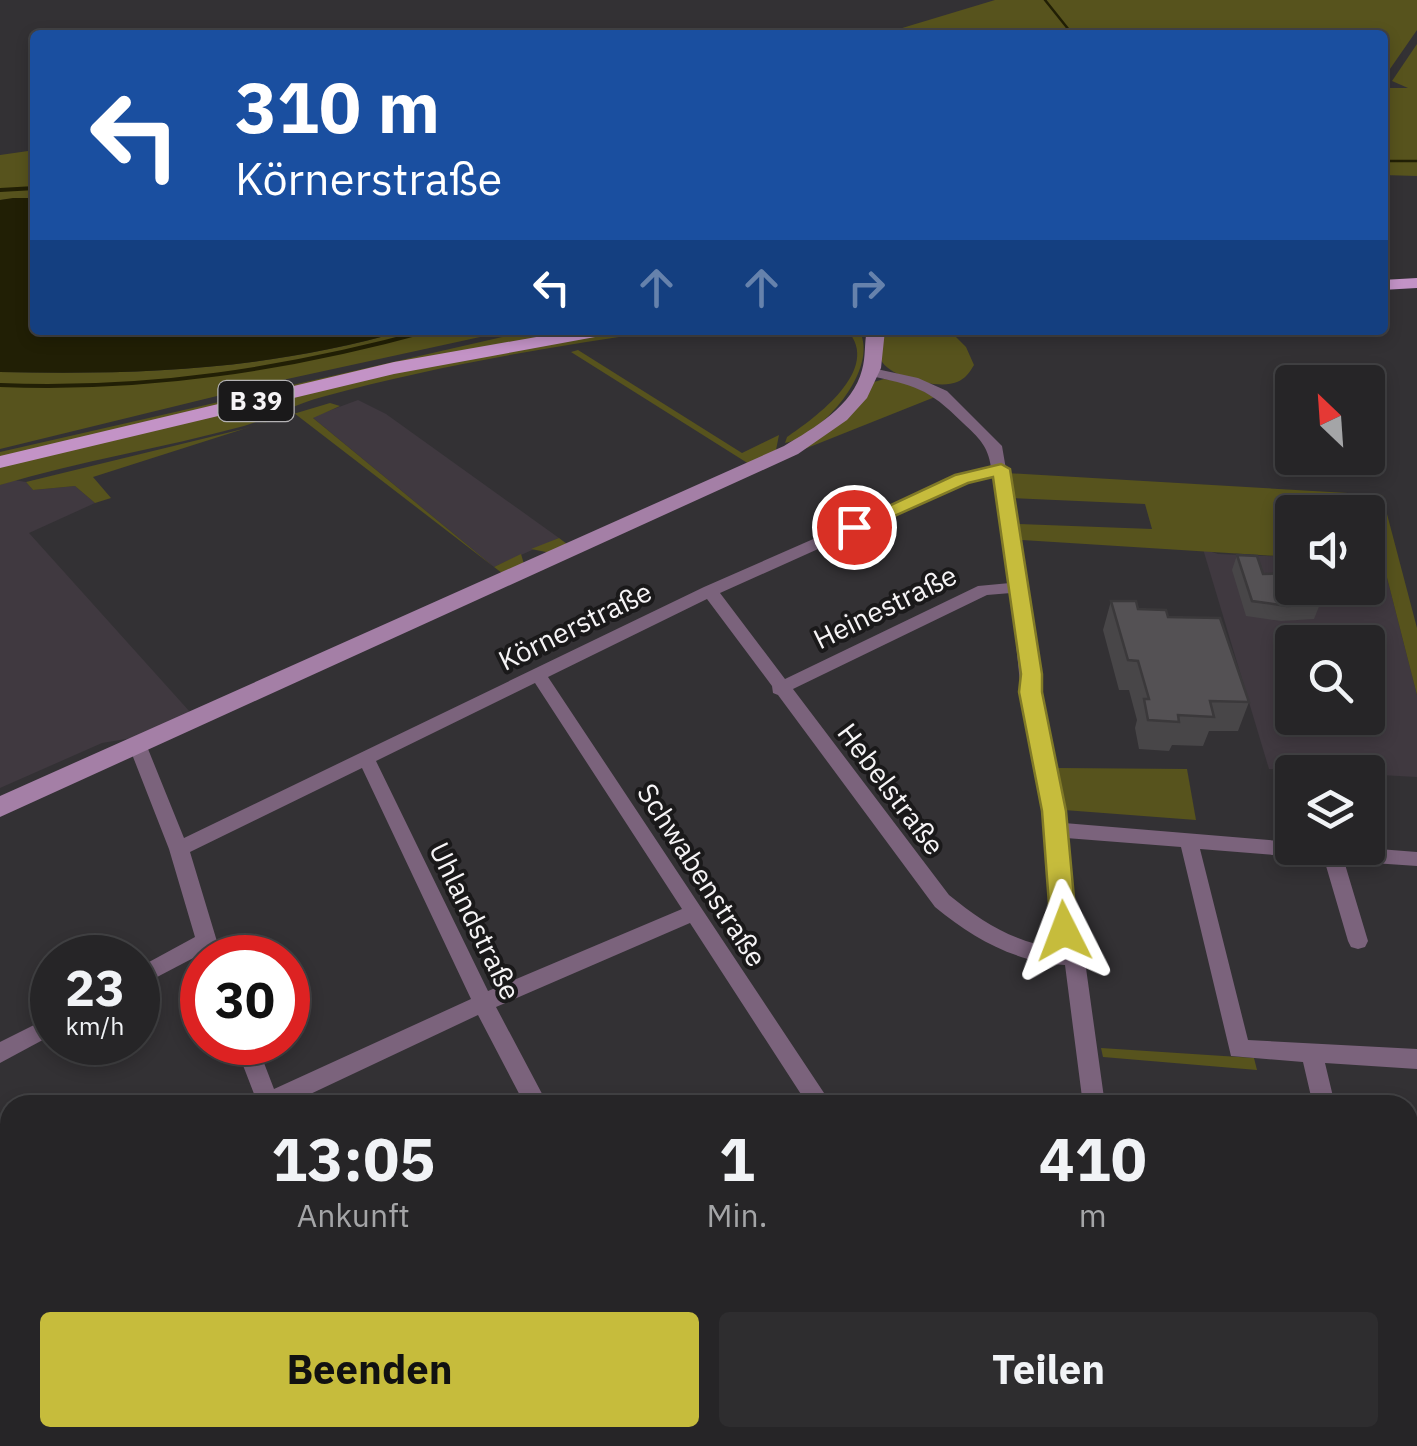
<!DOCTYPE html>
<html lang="de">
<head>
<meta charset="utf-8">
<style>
	:root { --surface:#262527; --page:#2e2d2f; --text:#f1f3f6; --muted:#a4a5a7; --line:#424244; --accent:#c6bc3c }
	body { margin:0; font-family:"IBM Plex Sans",sans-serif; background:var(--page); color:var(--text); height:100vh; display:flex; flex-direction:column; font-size:38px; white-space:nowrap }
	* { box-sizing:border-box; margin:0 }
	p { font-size:32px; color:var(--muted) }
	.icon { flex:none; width:55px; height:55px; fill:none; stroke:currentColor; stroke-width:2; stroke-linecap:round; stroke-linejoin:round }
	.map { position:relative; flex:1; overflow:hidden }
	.panel { position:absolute; left:0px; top:1095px; width:1418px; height:352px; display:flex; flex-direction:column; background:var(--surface); border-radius:30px 30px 0 0; box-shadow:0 5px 15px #0003,0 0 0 2px var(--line) }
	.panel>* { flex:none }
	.banner { position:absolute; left:30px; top:30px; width:1358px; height:305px; border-radius:10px; box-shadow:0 5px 15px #0003,0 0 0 2px var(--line); background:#1a4fa0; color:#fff; overflow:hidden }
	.needle { width:65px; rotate:335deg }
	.buttons { position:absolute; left:1275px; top:365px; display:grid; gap:20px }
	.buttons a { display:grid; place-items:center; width:110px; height:110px; border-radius:10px; background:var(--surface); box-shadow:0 5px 15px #0003,0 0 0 2px var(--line); font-size:50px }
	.speed { position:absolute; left:30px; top:935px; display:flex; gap:20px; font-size:50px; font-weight:700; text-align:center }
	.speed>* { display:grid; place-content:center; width:130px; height:130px; border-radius:50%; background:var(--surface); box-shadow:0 5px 15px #0003,0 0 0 2px var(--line); line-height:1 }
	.speed small { font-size:25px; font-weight:400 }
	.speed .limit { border:15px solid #d22; background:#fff; color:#111 }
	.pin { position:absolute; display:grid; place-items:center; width:85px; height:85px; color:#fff; margin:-42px; border:5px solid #fff; border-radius:50%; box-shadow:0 2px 10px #0007 }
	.me { position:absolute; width:110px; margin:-55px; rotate:357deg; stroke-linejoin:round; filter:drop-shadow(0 0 8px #0008) }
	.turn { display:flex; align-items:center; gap:35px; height:210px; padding:0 40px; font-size:45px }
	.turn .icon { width:130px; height:130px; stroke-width:2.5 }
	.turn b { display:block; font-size:70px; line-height:85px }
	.lanes { display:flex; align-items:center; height:95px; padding:0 40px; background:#0003; justify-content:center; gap:50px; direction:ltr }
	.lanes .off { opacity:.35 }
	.eta { display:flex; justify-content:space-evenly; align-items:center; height:170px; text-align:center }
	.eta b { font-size:60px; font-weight:800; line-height:70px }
	.primary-button { display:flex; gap:20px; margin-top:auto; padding:20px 40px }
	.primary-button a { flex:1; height:115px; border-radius:10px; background:var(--accent); color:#111; font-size:40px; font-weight:800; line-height:115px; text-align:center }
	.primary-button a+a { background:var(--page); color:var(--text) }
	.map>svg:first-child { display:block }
	.built { fill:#403940; fill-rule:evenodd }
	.green { fill:#57531d }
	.water { fill:#211f05 }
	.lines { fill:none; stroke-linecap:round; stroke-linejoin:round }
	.stream-far1 { stroke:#211f05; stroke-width:2.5 }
	.stream { stroke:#211f05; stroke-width:4 }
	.street { fill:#7b637c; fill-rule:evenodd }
	.secondary { fill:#a47fa6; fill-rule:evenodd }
	.primary { fill:#c393c6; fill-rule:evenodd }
	.wall { fill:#484648 }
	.building { fill:#545154; stroke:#3b393b; stroke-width:2.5 }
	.route { fill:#c6bc3c; stroke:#817a27; stroke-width:2.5 }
	.labels { text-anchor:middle; stroke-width:8; stroke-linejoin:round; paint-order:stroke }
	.shield { fill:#1a191a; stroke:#b4b2b4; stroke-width:2.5 }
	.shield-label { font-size:25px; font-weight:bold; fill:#f6f4f6 }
	.street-label { font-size:28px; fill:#f6f4f6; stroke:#1a191a }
</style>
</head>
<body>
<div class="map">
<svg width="1417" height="1446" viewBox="0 0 1417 1446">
	<rect width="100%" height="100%" fill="#333134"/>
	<g class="built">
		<polygon points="358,400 386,414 559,538 494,567 312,417"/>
		<polygon points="14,480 26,482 33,490 75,486 95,503 29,533 190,712 138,737 102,743 0,788 0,485"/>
		<path d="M1203 549 1218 554 1292 557V588H1368V561L1383 562 1417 695V777L1269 769ZM1292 642H1368V718H1292Z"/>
	</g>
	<g class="green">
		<polygon points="995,0 1417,0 1417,30 1383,79 1382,35 879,35"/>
		<polygon points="1417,44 1417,176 1383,175 1383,88 1408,88 1392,81"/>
		<polygon points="35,150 35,198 0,200 0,155"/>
		<path d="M406 330H512L278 381 0 449V372C143 375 268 370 406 330Z"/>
		<polygon points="533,330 581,330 390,365 0,457 0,452"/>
		<path d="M628 330H665C549 347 435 366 322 397 295 404 271 418 244 426 163 448 80 461 0 485V465C207 415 416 355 628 330Z"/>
		<path d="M847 330H859C881 369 820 437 785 443L787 437C815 418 883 369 847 330Z"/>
		<path d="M878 330H949L966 347 974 365C970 372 965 379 957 382 939 390 889 377 881 360Z"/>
		<polygon points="578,350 742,453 779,435 776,450 751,465 551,553 531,549 559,538 567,544 749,464 571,352"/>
		<polygon points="884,379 907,383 935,397 802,450 874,382"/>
		<polygon points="330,403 340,406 313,418 494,567 521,554 524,564 502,573 494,567 294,413 93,477 111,498 95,503 75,486 33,490 26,482 243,429"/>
		<polygon points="1007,473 1382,495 1417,628 1417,695 1383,562 1368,561 1368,512 1292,512 1292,557 1022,540 1019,524 1152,529 1145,504 1011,498"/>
		<polygon points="1057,768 1187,769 1196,820 1064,810"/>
		<polygon points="1101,1048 1254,1058 1257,1070 1103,1057"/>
	</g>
	<path class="water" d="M13 198H35V330H406C268 370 143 375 0 372V200Z"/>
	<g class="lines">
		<g class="stream-far1">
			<polyline points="1045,0 1073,35"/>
			<polyline points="1382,161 1417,161"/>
		</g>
		<g class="stream">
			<polyline points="0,190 35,188"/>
			<path d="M0 385C148 391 289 369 431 330"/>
		</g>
		<g class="street">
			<path d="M872 368 918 378 947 391 1002 446 1031 615 1039 693 1064 823 1292 842V848H1366L1417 852V866L1344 861 1368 941 1365 947 1358 949 1351 947 1348 941 1324 859 1200 849 1248 1040 1417 1049V1069L1325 1063 1335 1105H1313L1303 1062 1231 1056 1181 847 1066 838 1075 940 1086 968 1105 1105H1083L1065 965C1014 962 973 938 935 907L778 695 773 693 772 686 707 599 548 677 832 1105H808L690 923 496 1007 548 1105H525L478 1015 287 1105H253L256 1099 234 1042H256L274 1089 471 999 362 768 190 852 222 958 202 960 201 954 138 987V968L195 937 169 849 128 744 131 739 137 738 146 744 184 838 704 587 957 476 991 467C988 446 979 438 963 423 927 387 915 386 867 375V369ZM993 475 1010 583 978 586 785 679 720 593 967 482ZM1011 593 1021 693 1045 811 1055 940 1058 948C1015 943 982 922 949 895L793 689 987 595ZM535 683 682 909 488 991 376 761Z"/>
			<polygon points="52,1016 52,1035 0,1063 0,1042"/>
			<polygon points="10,1246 10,1272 0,1276 0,1250"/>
			<polygon points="0,1368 10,1373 10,1404 0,1399"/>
			<polygon points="41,1438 72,1438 75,1446 44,1446"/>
			<polygon points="256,1438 286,1438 283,1446 253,1446"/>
			<polygon points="521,1438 558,1438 561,1446 524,1446"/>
			<polygon points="638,1438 665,1438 662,1446 635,1446"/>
			<polygon points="1130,1438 1156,1438 1157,1446 1131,1446"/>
		</g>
		<path class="secondary" d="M867 330H885L881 368 867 398 847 420 798 454 0 817V796L784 446C814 428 853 406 862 370 866 357 864 343 867 330Z"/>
		<g class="primary">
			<polygon points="1417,278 1417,288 1382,290 1382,280"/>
			<polygon points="576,330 615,330 606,335 394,374 0,468 0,456 394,362"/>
		</g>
	</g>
	<g class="wall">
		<polygon points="1237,555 1263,574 1279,573 1284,557 1320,604 1314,619 1281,621 1246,616 1232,570"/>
		<polygon points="1111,601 1168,617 1249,702 1238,731 1209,731 1203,746 1172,745 1169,751 1139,749 1135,728 1137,720 1129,690 1119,690 1103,630"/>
	</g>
	<g class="building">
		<polygon points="1237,555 1257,556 1263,574 1289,573 1284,557 1292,558 1292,588 1314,588 1320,604 1287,606 1252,601"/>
		<polygon points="1111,601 1136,601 1138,609 1166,610 1168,617 1220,618 1249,702 1210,701 1214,717 1178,715 1179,722 1148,720 1144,699 1149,699 1138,661 1128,660"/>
	</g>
	<polygon class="route" points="1001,464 1010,469 1042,674 1042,692 1066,811 1077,931 1073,939 1064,942 1055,939 1051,931 1042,811 1019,692 1021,674 993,477 968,483 861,531 854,533 844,527 955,475"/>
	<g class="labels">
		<rect class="shield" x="218.5" y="381" width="75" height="40" rx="8"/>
		<g class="shield-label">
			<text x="256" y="410">B 39</text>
		</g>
		<g class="street-label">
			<text transform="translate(885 607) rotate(-26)" y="10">Heinestraße</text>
			<text transform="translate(575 626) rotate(-26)" y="10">Körnerstraße</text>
			<text transform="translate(891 789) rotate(53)" y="10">Hebelstraße</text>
			<text transform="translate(702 875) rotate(57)" y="10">Schwabenstraße</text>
			<text transform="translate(475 921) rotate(64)" y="10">Uhlandstraße</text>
		</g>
	</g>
</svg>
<div class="buttons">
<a><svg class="needle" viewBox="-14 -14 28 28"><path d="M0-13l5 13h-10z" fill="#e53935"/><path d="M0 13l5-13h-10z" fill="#a4a5a7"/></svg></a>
<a><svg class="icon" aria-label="sound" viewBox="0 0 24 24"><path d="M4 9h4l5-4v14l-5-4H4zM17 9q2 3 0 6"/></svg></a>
<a><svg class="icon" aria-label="search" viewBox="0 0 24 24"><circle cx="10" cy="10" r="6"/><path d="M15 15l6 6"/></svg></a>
<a><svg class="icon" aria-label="layers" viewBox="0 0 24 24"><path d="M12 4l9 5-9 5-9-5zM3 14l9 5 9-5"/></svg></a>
</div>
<div class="speed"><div>23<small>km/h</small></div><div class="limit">30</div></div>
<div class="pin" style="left:854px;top:527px;background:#d93025"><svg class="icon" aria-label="arrive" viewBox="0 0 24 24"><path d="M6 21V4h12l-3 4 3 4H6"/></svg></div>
<svg class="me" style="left:1064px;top:931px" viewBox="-20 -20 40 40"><path d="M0-17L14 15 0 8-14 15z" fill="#c6bc3c" stroke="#fff" stroke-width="4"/></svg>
<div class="banner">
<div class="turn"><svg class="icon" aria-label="left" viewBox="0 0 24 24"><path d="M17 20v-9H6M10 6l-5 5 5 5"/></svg><div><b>310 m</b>Körnerstraße</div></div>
<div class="lanes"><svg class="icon" aria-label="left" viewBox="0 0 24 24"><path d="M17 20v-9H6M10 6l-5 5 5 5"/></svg><svg class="icon off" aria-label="ahead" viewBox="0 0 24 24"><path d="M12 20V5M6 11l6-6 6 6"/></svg><svg class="icon off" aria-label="ahead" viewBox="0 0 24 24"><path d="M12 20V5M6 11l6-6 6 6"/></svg><svg class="icon off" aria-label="right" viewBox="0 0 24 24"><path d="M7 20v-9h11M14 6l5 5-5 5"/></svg></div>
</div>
<section class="panel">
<div class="eta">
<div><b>13:05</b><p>Ankunft</p></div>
<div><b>1</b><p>Min.</p></div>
<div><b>410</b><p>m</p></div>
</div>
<div class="primary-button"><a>Beenden</a><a>Teilen</a></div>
</section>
</div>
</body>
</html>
